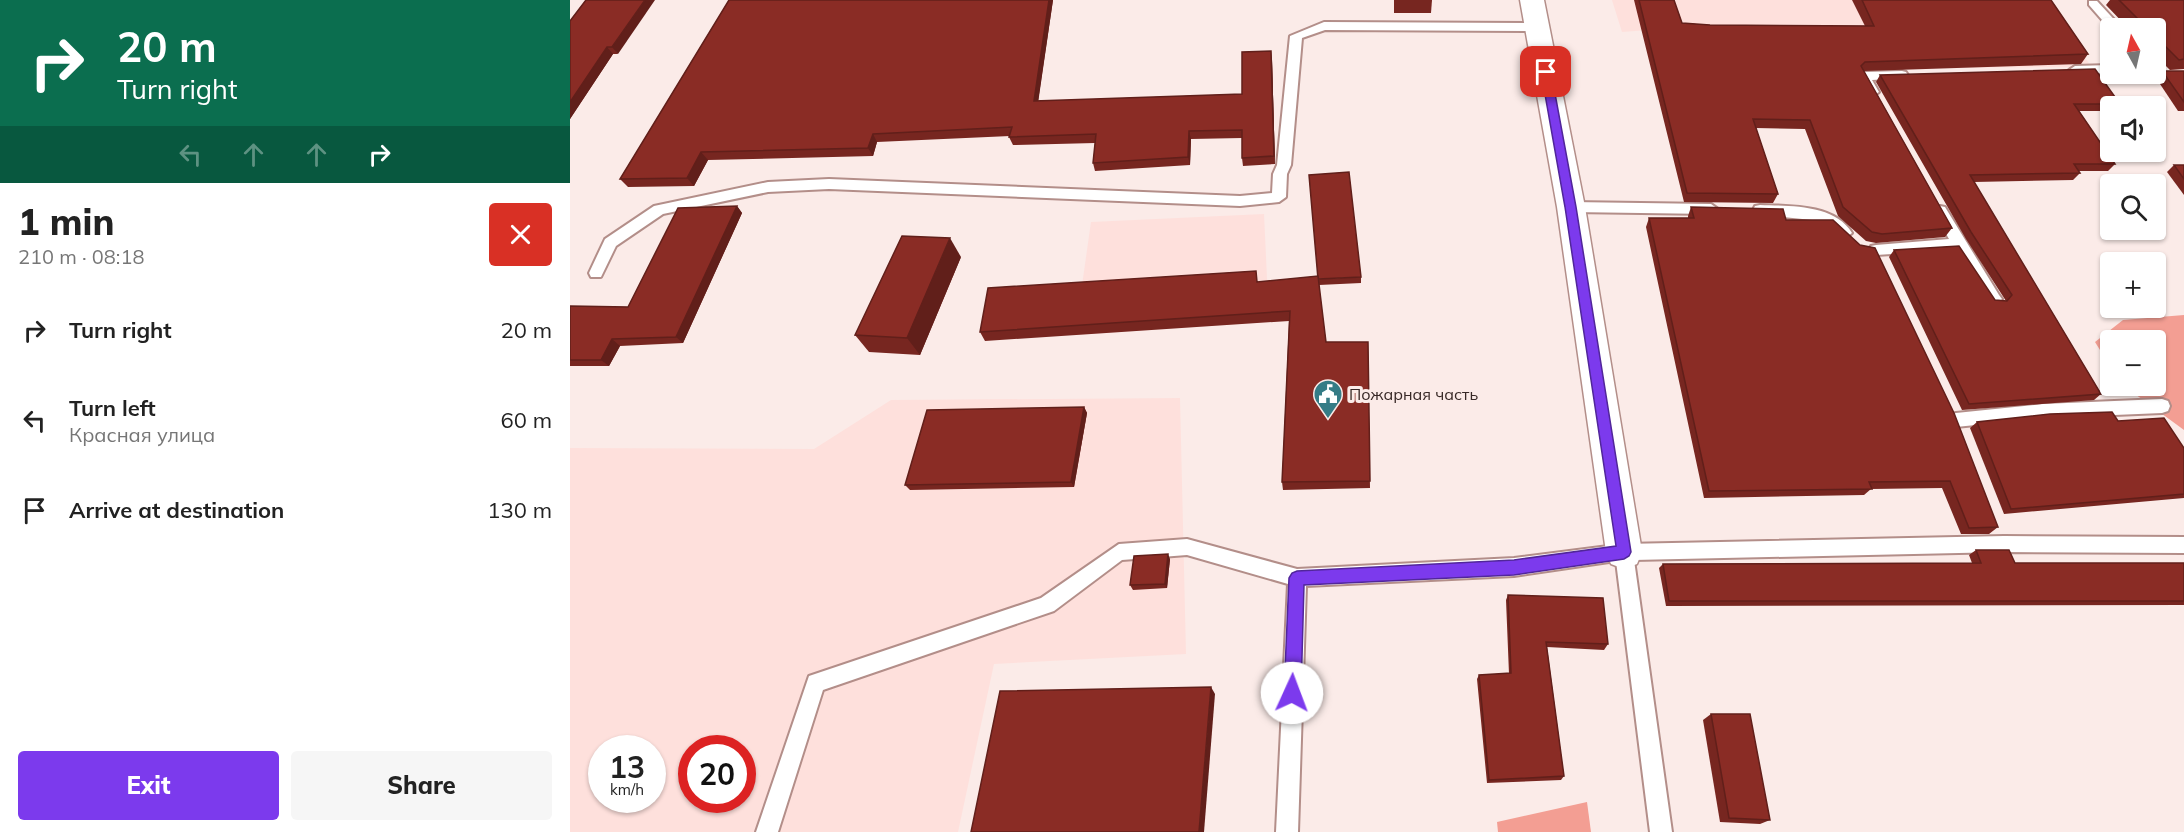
<!DOCTYPE html>
<html lang="en">
<head>
<meta charset="utf-8">
<style>
	:root { --surface:#fff; --page:#f6f6f6; --text:#222; --muted:#767676; --accent:#7c3aed }
	body { margin:0; font-family:Mulish,sans-serif; background:var(--page); color:var(--text); height:100vh; display:flex; flex-direction:column; font-size:22px; white-space:nowrap }
	* { box-sizing:border-box; margin:0 }
	p { font-size:20px; color:var(--muted) }
	.icon { flex:none; width:33px; height:33px; fill:none; stroke:currentColor; stroke-width:2; stroke-linecap:round; stroke-linejoin:round }
	.map { position:relative; flex:1; overflow:hidden }
	.side { display:flex; flex-direction:column; background:var(--surface); width:570px }
	.side>* { flex:none }
	.top-card { background:#0b6e4f; color:#fff; overflow:hidden }
	.needle { width:39px; rotate:352deg }
	.tools { position:absolute; left:1530px; top:18px; display:grid; gap:12px }
	.tools a { display:grid; place-items:center; width:66px; height:66px; border-radius:6px; background:var(--surface); box-shadow:0 2px 4px #0004; font-size:30px }
	.speed { position:absolute; left:18px; top:735px; display:flex; gap:12px; font-size:30px; font-weight:700; text-align:center }
	.speed>* { display:grid; place-content:center; width:78px; height:78px; border-radius:50%; background:var(--surface); box-shadow:0 2px 4px #0004; line-height:1 }
	.speed small { font-size:15px; font-weight:400 }
	.speed .limit { border:9px solid #d22; background:#fff; color:#111 }
	.pin { position:absolute; display:grid; place-items:center; width:51px; height:51px; color:#fff; margin:-26px; border-radius:12px; box-shadow:0 3px 9px #0006 }
	.me { position:absolute; width:66px; margin:-33px; rotate:2deg; stroke-linejoin:round; filter:drop-shadow(0 0 4px #0008) }
	.turn { display:flex; align-items:center; gap:21px; height:126px; padding:0 18px; font-size:27px }
	.turn .icon { width:78px; height:78px; stroke-width:2.5 }
	.turn b { display:block; font-size:42px; line-height:51px }
	.lanes { display:flex; align-items:center; height:57px; padding:0 18px; background:#0003; justify-content:center; gap:30px; direction:ltr }
	.lanes .off { opacity:.35 }
	.round { display:grid; place-items:center; flex:none; width:63px; height:63px; border-radius:6px; background:var(--page) }
	.head { display:flex; align-items:center; justify-content:space-between; height:102px; padding:0 18px }
	h1 { font-size:36px; font-weight:800; line-height:45px }
	.button { display:flex; gap:12px; margin-top:auto; padding:12px 18px }
	.button a { flex:1; height:69px; border-radius:6px; background:var(--accent); color:#fff; font-size:24px; font-weight:800; line-height:69px; text-align:center }
	.button a+a { background:var(--page); color:var(--text) }
	ul { padding:0; list-style:none }
	li { display:flex; align-items:center; gap:18px; height:90px; padding:0 18px }
	li div { flex:1 }
	li b { display:block; font-size:22px }
	li em { font-style:normal }
	main { display:flex; flex:1; min-height:0 }
	.map>svg:first-child { display:block }
	.built { fill:#fee0dc; fill-rule:evenodd }
	.forest { fill:#f39e93 }
	.lines { fill:none; stroke-linecap:round; stroke-linejoin:round }
	.service-casing { stroke:#b38e89; stroke-width:4 }
	.minor-casing { stroke:#b38e89; stroke-width:3 }
	.service { fill:#fff; fill-rule:evenodd }
	.minor { fill:#fff; fill-rule:evenodd }
	.wall { fill:#772620 }
	.shaded-wall { fill:#611f1a }
	.building { fill:#8a2c25; stroke:#611f1a; stroke-width:1.5 }
	.route { fill:#7c3aed; stroke:#51269a; stroke-width:1.5 }
	.labels { text-anchor:middle; stroke-width:6; stroke-linejoin:round; paint-order:stroke }
	.poi-label { font-size:16px; fill:#372826; stroke:#fbebe8; text-anchor:start }
</style>
</head>
<body>
<main>
<section class="side">
<div class="top-card">
<div class="turn"><svg class="icon" aria-label="right" viewBox="0 0 24 24"><path d="M7 20v-9h11M14 6l5 5-5 5"/></svg><div><b>20 m</b>Turn right</div></div>
<div class="lanes"><svg class="icon off" aria-label="left" viewBox="0 0 24 24"><path d="M17 20v-9H6M10 6l-5 5 5 5"/></svg><svg class="icon off" aria-label="ahead" viewBox="0 0 24 24"><path d="M12 20V5M6 11l6-6 6 6"/></svg><svg class="icon off" aria-label="ahead" viewBox="0 0 24 24"><path d="M12 20V5M6 11l6-6 6 6"/></svg><svg class="icon" aria-label="right" viewBox="0 0 24 24"><path d="M7 20v-9h11M14 6l5 5-5 5"/></svg></div>
</div>
<div class="head"><div><h1>1 min</h1><p>210 m · 08:18</p></div><a class="round" style="background:#d93025;color:#fff"><svg class="icon" aria-label="close" viewBox="0 0 24 24"><path d="M6 6l12 12M18 6L6 18"/></svg></a></div>
<ul>
<li><svg class="icon" aria-label="right" viewBox="0 0 24 24"><path d="M7 20v-9h11M14 6l5 5-5 5"/></svg><div><b>Turn right</b></div><em>20 m</em></li>
<li><svg class="icon" aria-label="left" viewBox="0 0 24 24"><path d="M17 20v-9H6M10 6l-5 5 5 5"/></svg><div><b>Turn left</b><p>Красная улица</p></div><em>60 m</em></li>
<li><svg class="icon" aria-label="arrive" viewBox="0 0 24 24"><path d="M6 21V4h12l-3 4 3 4H6"/></svg><div><b>Arrive at destination</b></div><em>130 m</em></li>
</ul>
<div class="button"><a>Exit</a><a>Share</a></div>
</section>
<div class="map">
<svg width="1614" height="832" viewBox="0 0 1614 832">
	<rect width="100%" height="100%" fill="#fbebe8"/>
	<g class="built">
		<polygon points="1042,0 1470,0 1522,67 1283,68 1078,30 1052,32"/>
		<polygon points="694,214 699,322 505,335 521,222"/>
		<path d="M610 398 616 654 424 664 388 832H0V448L244 449 321 400ZM32 748H82V800H32ZM122 748H172V800H122Z"/>
	</g>
	<g class="forest">
		<polygon points="1614,315 1614,430 1554,386 1586,386 1586,340 1540,340 1540,366 1525,342 1553,320"/>
		<polygon points="1017,802 1021,832 928,832 927,822"/>
	</g>
	<g class="lines">
		<g class="service-casing">
			<g id="service">
				<polygon points="1519,1 1527,1 1552,28 1540,29 1519,5"/>
				<polygon points="754,22 967,23 973,27 967,31 755,30 732,38 721,165 717,174 716,197 709,202 670,206 259,189 198,192 93,214 46,246 31,277 21,277 19,273 35,239 84,206 198,182 259,179 670,196 702,193 703,174 707,165 720,36"/>
				<polygon points="1540,65 1540,73 1505,74 1499,70 1505,66"/>
				<polygon points="1332,71 1336,72 1338,75 1336,78 1302,80 1309,92 1303,96 1299,95 1288,76 1294,72"/>
				<polygon points="1001,202 1141,204 1148,209 1141,214 1001,212 994,207"/>
				<path d="M1190 205C1219 206 1265 204 1282 233L1275 238 1242 220 1185 214 1183 210 1185 206Z"/>
				<polygon points="1370,206 1375,207 1429,295 1432,299 1429,303 1419,303 1385,250 1306,255 1301,254 1299,250 1301,246 1306,245 1379,239 1363,211"/>
				<polygon points="1592,399 1598,401 1600,406 1598,411 1592,413 1473,418 1386,427 1380,425 1378,420 1380,415 1386,413 1473,404"/>
				<polygon points="1434,536 1614,537 1614,553 1434,552 1064,560 1102,832 1080,832 1046,561 944,576 736,586 728,832 706,832 718,584 617,555 552,560 484,611 253,690 208,832 186,832 239,676 471,598 549,544 617,539 727,569 944,558 1054,544"/>
			</g>
		</g>
		<g class="minor-casing">
			<polygon id="minor" points="950,0 974,0 1015,207 1072,552 1067,564 1054,569 1041,564 1036,552 987,207"/>
		</g>
		<use href="#service" class="service"/>
		<use href="#minor" class="minor"/>
	</g>
	<g class="wall">
		<polygon points="16,0 48,54 43,54 0,119 0,21"/>
		<polygon points="159,0 483,0 468,101 672,94 702,59 705,164 673,166 672,158 672,138 621,139 620,165 525,171 523,163 525,143 443,145 439,137 440,136 307,142 303,156 138,160 124,186 58,187 50,179"/>
		<polygon points="824,0 862,0 861,13 824,13"/>
		<polygon points="1064,0 1104,0 1112,23 1140,25 1295,26 1282,0 1481,0 1518,54 1511,64 1294,71 1382,228 1375,237 1306,243 1296,241 1268,216 1235,129 1186,128 1208,194 1203,203 1114,202"/>
		<polygon points="1540,0 1614,0 1614,69 1600,70 1586,56 1586,28 1558,28 1536,5"/>
		<polygon points="1592,71 1614,71 1614,111 1608,111 1586,78"/>
		<polygon points="1310,75 1550,104 1548,106 1540,106 1540,111 1509,111 1545,164 1538,171 1508,171 1510,173 1503,180 1404,182 1531,394 1524,400 1392,410 1319,257 1324,250 1425,300 1436,301 1396,239 1306,82"/>
		<polygon points="1604,165 1614,165 1614,195 1597,172"/>
		<polygon points="167,206 172,213 113,343 50,346 39,366 0,366 0,306 58,307"/>
		<polygon points="1121,207 1216,220 1428,527 1419,534 1391,534 1372,488 1301,489 1294,495 1134,498 1076,227 1079,218 1118,218 1118,216"/>
		<polygon points="391,257 350,355 299,352 285,335"/>
		<polygon points="791,277 791,283 749,285 756,342 798,342 800,488 713,490 712,482 719,321 415,341 410,332 688,282"/>
		<polygon points="514,407 517,413 504,487 340,490 335,485"/>
		<polygon points="1548,421 1614,448 1614,498 1434,514 1400,428 1407,422"/>
		<polygon points="1406,550 1445,563 1614,563 1614,605 1096,606 1089,568 1093,564 1402,563 1399,555"/>
		<polygon points="600,559 597,588 563,590 560,585"/>
		<polygon points="938,595 1038,644 1034,650 977,647 994,776 991,780 917,783 907,679 909,675 939,674 936,600"/>
		<polygon points="1141,714 1200,820 1190,824 1150,822 1133,720"/>
	</g>
	<g class="shaded-wall">
		<polygon points="75,0 85,0 48,54 42,47"/>
		<polygon points="479,0 483,0 467,110 464,101"/>
		<polygon points="37,47 43,54 0,119 0,102"/>
		<polygon points="701,51 702,59 705,164 704,156"/>
		<polygon points="619,131 621,139 620,165 618,157"/>
		<polygon points="303,134 307,142 303,156 298,148"/>
		<polygon points="131,152 138,160 124,186 117,178"/>
		<polygon points="167,206 172,213 113,343 106,337"/>
		<polygon points="380,238 391,257 350,355 337,338"/>
		<polygon points="42,339 50,346 39,366 31,360"/>
		<polygon points="514,407 517,413 504,487 501,482"/>
		<polygon points="598,554 600,559 597,588 595,584"/>
		<polygon points="641,687 645,694 634,832 629,832"/>
	</g>
	<g class="building">
		<polygon points="16,0 75,0 42,47 37,47 0,102 0,21"/>
		<polygon points="159,0 479,0 464,101 672,94 672,52 701,51 704,156 672,158 672,130 619,131 618,157 523,163 526,134 439,137 442,127 303,134 298,148 131,152 117,178 50,179"/>
		<polygon points="1069,0 1104,0 1112,23 1140,25 1304,26 1292,0 1481,0 1518,54 1295,62 1291,66 1382,228 1312,234 1302,232 1273,207 1240,120 1183,119 1208,194 1117,193"/>
		<polygon points="1549,0 1614,0 1614,59 1609,60 1586,37 1586,28 1577,28"/>
		<polygon points="1525,69 1550,104 1504,104 1545,164 1504,164 1510,173 1400,175 1531,394 1399,404 1324,250 1389,246 1425,300 1437,301 1442,295 1401,232 1310,75"/>
		<polygon points="1592,71 1614,71 1614,102"/>
		<polygon points="1604,165 1614,165 1614,179"/>
		<polygon points="779,172 791,277 748,279 739,175"/>
		<polygon points="167,206 106,337 42,339 31,360 0,360 0,306 58,307 108,208"/>
		<polygon points="1121,207 1213,209 1216,220 1263,220 1290,245 1305,248 1384,413 1428,527 1399,528 1380,481 1299,482 1302,489 1139,491 1079,218 1124,218"/>
		<polygon points="332,236 380,238 337,338 285,335"/>
		<polygon points="686,271 687,282 748,276 756,342 798,342 800,481 712,482 720,311 410,332 418,288"/>
		<polygon points="514,407 501,482 335,485 357,410"/>
		<polygon points="1542,412 1548,421 1594,418 1614,448 1614,494 1441,509 1407,422 1480,414"/>
		<polygon points="1406,550 1439,550 1445,563 1614,563 1614,601 1099,601 1093,564 1411,563"/>
		<polygon points="598,554 595,584 560,585 564,556"/>
		<polygon points="938,595 1033,598 1038,644 976,642 994,776 919,780 909,675 941,673"/>
		<polygon points="641,687 629,832 401,832 430,691"/>
		<polygon points="1141,714 1180,714 1200,820 1159,818"/>
	</g>
	<polygon class="route" points="976,69 981,72 1006,207 1061,552 1059,556 1054,559 944,575 734,585 731,693 728,699 722,702 717,699 714,693 719,578 722,573 727,571 944,560 1046,546 995,207 971,72"/>
	<defs>
		<g id="civic-pin" transform="scale(1.5)"><path d="M0 17L-7.5 6A9.5 9.5 0 1 1 7.5 6Z" fill="#357c86" stroke="#fbebe8"/><path d="M-.6-6.5H3V-4.5H.6V-3L4-1V1h2V6H-6V1h2V-1L-.6-3ZM-1.2 2.5V6h2.4V2.5Z" fill="#fff"/></g>
	</defs>
	<g fill-rule="evenodd">
		<use href="#civic-pin" x="758" y="394"/>
	</g>
	<g class="labels">
		<g class="poi-label">
			<text x="779" y="400">Пожарная часть</text>
		</g>
	</g>
</svg>
<div class="tools">
<a><svg class="needle" viewBox="-14 -14 28 28"><path d="M0-13l5 13h-10z" fill="#e53935"/><path d="M0 13l5-13h-10z" fill="#767676"/></svg></a>
<a><svg class="icon" aria-label="sound" viewBox="0 0 24 24"><path d="M4 9h4l5-4v14l-5-4H4zM17 9q2 3 0 6"/></svg></a>
<a><svg class="icon" aria-label="search" viewBox="0 0 24 24"><circle cx="10" cy="10" r="6"/><path d="M15 15l6 6"/></svg></a>
<a>+</a>
<a>−</a>
</div>
<div class="speed"><div>13<small>km/h</small></div><div class="limit">20</div></div>
<div class="pin" style="left:976px;top:72px;background:#d93025"><svg class="icon" aria-label="arrive" viewBox="0 0 24 24"><path d="M6 21V4h12l-3 4 3 4H6"/></svg></div>
<svg class="me" style="left:722px;top:693px" viewBox="-20 -20 40 40"><circle r="19" fill="#fff"/><path d="M0-13L10 11 0 6-10 11z" fill="#7c3aed"/></svg>
</div>
</main>
</body>
</html>
